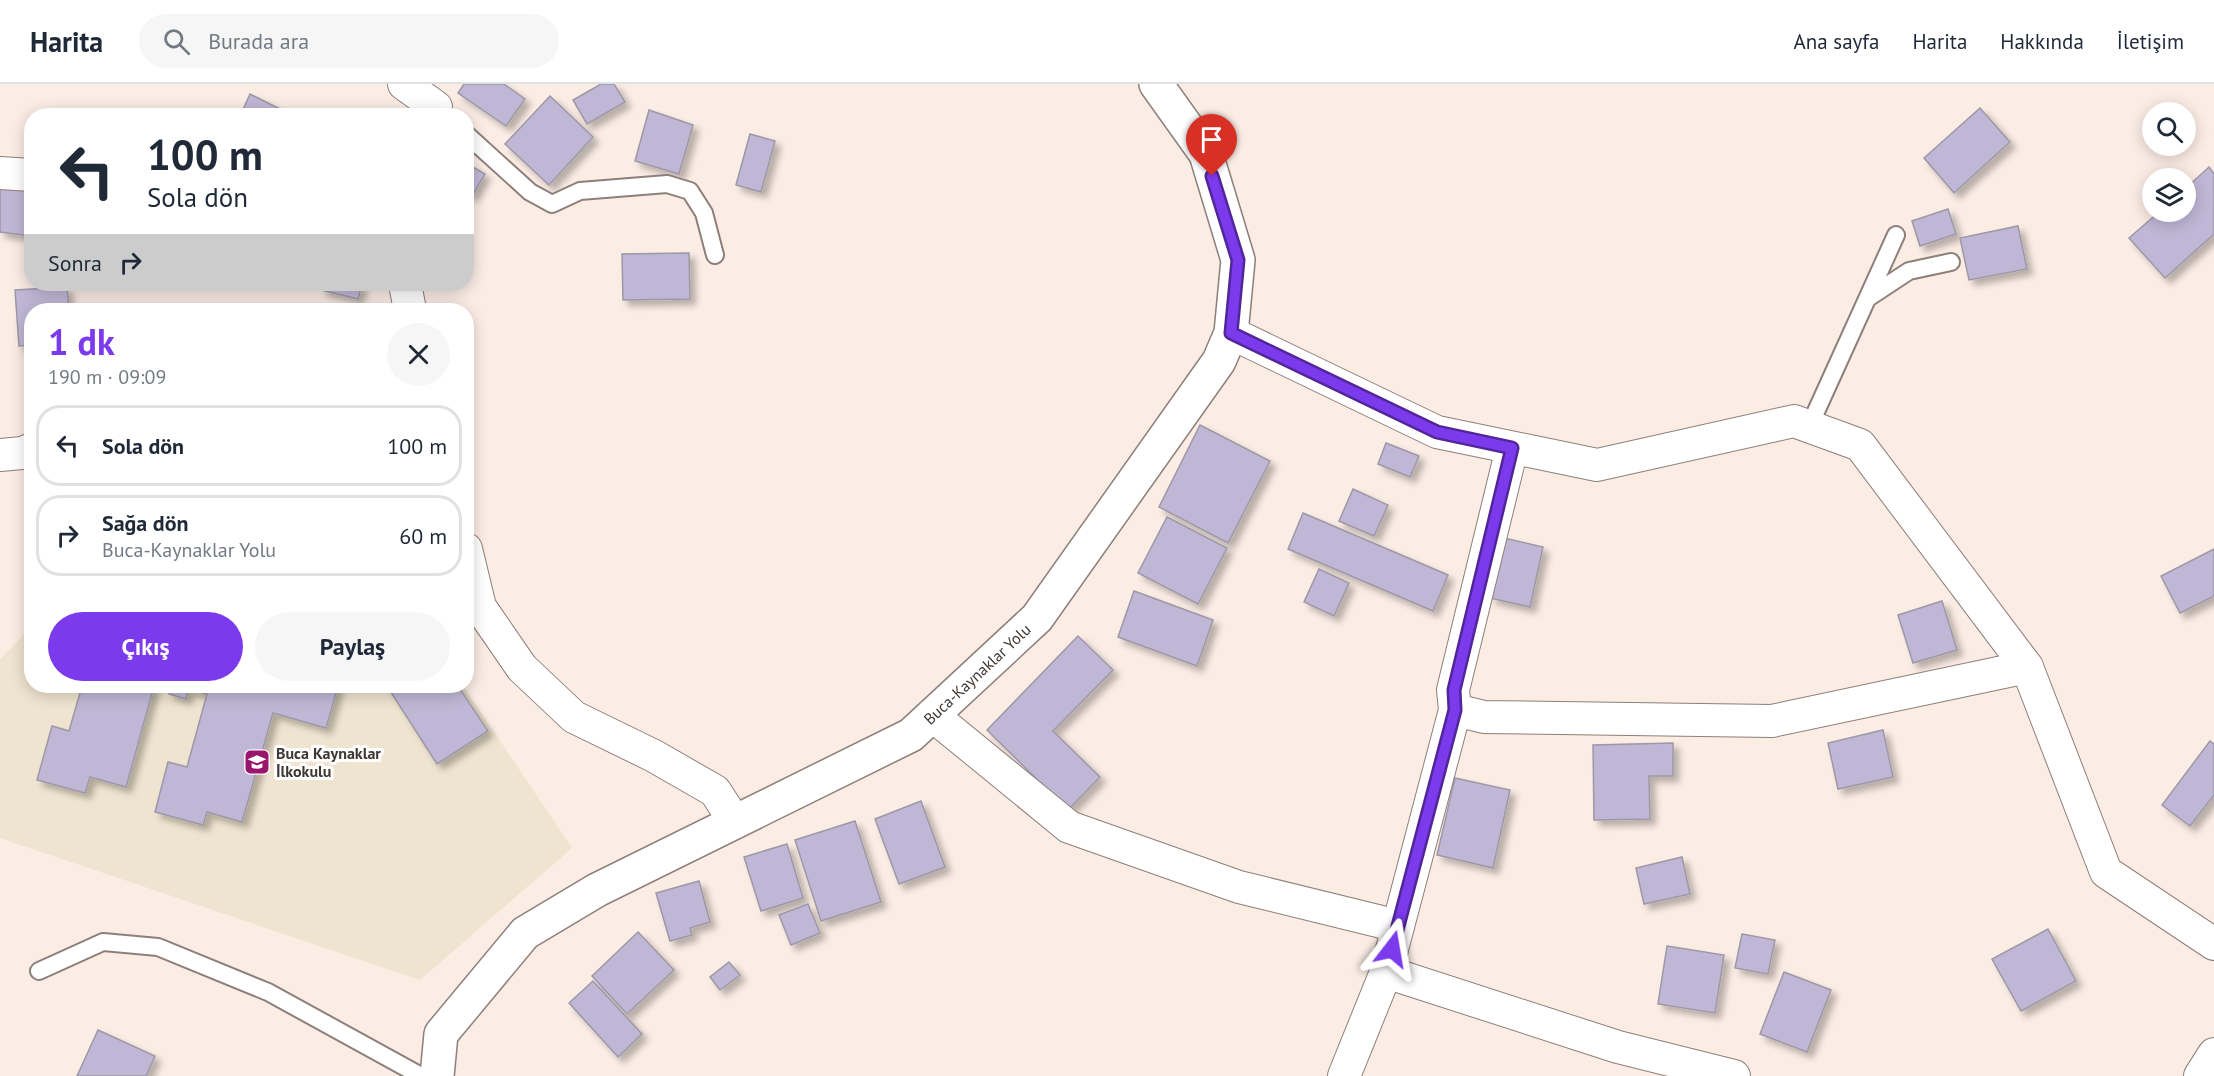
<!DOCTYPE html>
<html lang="tr">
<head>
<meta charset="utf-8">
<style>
	:root { --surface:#fff; --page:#f6f6f7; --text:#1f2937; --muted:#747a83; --line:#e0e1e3; --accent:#7c3aed }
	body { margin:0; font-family:"PT Sans",sans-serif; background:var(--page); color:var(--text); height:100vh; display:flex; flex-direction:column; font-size:22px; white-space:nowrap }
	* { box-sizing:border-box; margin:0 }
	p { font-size:20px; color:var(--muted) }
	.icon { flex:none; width:33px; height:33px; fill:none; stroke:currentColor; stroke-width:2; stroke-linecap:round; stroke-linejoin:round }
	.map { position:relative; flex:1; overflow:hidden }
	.side { position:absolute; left:24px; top:219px; width:450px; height:390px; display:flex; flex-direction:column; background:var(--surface); border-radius:24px; box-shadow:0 3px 15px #0003 }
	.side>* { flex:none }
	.top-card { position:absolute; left:24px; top:24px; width:450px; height:183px; border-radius:24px; box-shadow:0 3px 15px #0003; background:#fff; color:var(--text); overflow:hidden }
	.fabs { position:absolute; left:2142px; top:18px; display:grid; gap:12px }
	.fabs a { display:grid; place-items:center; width:54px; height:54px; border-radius:50%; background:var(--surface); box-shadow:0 3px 15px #0003; font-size:30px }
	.pin { position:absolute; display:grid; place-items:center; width:51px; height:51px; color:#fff; margin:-62px -26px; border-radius:50% 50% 50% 0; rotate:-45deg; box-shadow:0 0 6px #0007 }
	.pin .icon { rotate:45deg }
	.me { position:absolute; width:66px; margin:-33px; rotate:14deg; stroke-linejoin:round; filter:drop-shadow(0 0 4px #0008) }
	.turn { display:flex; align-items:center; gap:21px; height:126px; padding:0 24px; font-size:27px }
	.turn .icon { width:78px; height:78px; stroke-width:2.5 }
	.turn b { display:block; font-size:42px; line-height:51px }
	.then { display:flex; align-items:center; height:57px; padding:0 24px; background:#0003; gap:12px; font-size:22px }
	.round { display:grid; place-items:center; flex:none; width:63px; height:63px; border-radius:32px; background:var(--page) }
	.summary { display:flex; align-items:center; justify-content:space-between; height:102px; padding:0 24px }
	h1 { font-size:36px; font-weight:700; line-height:45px; color:var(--accent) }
	.primary-button { display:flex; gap:12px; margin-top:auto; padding:12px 24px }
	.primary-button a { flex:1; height:69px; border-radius:36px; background:var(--accent); color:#fff; font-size:24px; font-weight:700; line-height:69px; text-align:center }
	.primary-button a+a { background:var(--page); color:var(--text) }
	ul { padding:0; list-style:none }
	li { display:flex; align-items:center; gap:18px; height:81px; margin:0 12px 9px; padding:0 12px; border:3px solid var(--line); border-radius:24px }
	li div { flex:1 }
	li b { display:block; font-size:22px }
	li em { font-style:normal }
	header { display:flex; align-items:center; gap:36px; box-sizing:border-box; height:84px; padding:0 30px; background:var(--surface); border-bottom:2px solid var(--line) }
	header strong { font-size:28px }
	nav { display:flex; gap:33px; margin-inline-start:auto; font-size:21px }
	.search { width:420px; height:54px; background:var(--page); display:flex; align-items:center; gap:15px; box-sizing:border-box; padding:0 21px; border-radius:33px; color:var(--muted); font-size:22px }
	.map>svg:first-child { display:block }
	.education { fill:#efe4cf }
	.building { fill:#c0b7d6; stroke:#9c98a6; stroke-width:1.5; filter:url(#shadow) }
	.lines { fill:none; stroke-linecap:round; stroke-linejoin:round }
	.service-casing { stroke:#8d7f79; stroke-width:20 }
	.minor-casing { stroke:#8d7f79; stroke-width:34 }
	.tertiary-casing { stroke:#8d7f79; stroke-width:36 }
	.service { stroke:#fff; stroke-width:16 }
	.minor { stroke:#fff; stroke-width:32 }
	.tertiary { stroke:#fff; stroke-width:33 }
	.route-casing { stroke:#51269a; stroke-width:15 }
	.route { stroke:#7c3aed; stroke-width:10 }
	.labels { text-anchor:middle; stroke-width:6; stroke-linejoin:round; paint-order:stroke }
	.street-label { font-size:16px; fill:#3f3936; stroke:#fff }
	.poi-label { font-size:16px; font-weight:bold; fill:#3f3936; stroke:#fff; text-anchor:start }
</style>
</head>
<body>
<header>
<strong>Harita</strong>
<div class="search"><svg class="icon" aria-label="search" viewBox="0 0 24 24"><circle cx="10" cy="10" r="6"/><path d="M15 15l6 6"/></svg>Burada ara</div>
<nav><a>Ana sayfa</a><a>Harita</a><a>Hakkında</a><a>İletişim</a></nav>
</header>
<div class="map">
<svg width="2214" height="992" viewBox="0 0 2214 992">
	<defs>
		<filter id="shadow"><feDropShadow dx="5.5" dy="5.5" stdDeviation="3" flood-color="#0004"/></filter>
	</defs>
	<rect width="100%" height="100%" fill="#fbece4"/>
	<polygon class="education" points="31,543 32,602 463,602 572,764 420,896 0,754 0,576"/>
	<g class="building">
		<polygon points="464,0 504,0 525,15 506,42 458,9"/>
		<polygon points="601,0 614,0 625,18 587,40 573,16"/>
		<polygon points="250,10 294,32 240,32"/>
		<polygon points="550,12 593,53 549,101 505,60"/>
		<polygon points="1980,24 2010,58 1954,109 1924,74"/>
		<polygon points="649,26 693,41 679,90 635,77"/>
		<polygon points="750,50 775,57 761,108 736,101"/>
		<polygon points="466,79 485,90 472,112 466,109"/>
		<polygon points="2209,83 2214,90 2214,150 2165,194 2129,154 2159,128 2186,128 2186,104"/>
		<polygon points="0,94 32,98 32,152 0,148"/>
		<polygon points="1948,125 1956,150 1920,162 1912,137"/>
		<polygon points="2018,142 2027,185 1969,196 1960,154"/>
		<polygon points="689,169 690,215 623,216 622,170"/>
		<polygon points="322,200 362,200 358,215 321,206"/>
		<polygon points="67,203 69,226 32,226 32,261 19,262 15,206"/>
		<polygon points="1200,341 1270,377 1228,459 1159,423"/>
		<polygon points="1386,359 1419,372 1410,393 1378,380"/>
		<polygon points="1353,405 1388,421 1374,452 1339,437"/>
		<polygon points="1303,429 1448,491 1433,527 1288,465"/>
		<polygon points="1167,433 1227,464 1198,520 1138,489"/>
		<polygon points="1504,454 1543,463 1530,523 1490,514"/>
		<polygon points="2214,465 2214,512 2180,529 2161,492"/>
		<polygon points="1319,485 1349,499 1334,532 1304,518"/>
		<polygon points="1134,507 1213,536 1197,582 1118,553"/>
		<polygon points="1942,517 1957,566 1913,579 1898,531"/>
		<polygon points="1078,552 1113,586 1053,647 1100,693 1068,726 987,646"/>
		<polygon points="82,602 154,602 126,703 90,693 85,709 37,696 52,642 69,647"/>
		<polygon points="171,602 338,602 326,644 273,629 242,738 207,728 203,741 155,728 168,678 187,683 207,610 188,605 186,615 169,610"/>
		<polygon points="387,602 458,602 488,647 437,680"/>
		<polygon points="1883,646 1893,693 1838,705 1828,659"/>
		<polygon points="2210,657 2214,660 2214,711 2190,742 2162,721"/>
		<polygon points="1673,659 1673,692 1649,692 1650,735 1594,736 1593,661"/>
		<polygon points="1455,694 1510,706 1493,784 1437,771"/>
		<polygon points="921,717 945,783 899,800 875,735"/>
		<polygon points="855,737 881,818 821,837 795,756"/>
		<polygon points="787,760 803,814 761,827 744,773"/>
		<polygon points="1682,773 1690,810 1644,820 1636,784"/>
		<polygon points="699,797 710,838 690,844 692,851 670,857 656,809"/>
		<polygon points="808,820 820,849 791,861 779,831"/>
		<polygon points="2048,845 2076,897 2021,927 1992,875"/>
		<polygon points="638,848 674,886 627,930 592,892"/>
		<polygon points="1742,850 1775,856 1768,890 1735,884"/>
		<polygon points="1667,862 1724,871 1715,929 1658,920"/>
		<polygon points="729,878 740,891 720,906 710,893"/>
		<polygon points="1784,888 1831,906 1807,968 1760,950"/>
		<polygon points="593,897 642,950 618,973 569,919"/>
		<polygon points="98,946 155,972 146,992 77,992"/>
	</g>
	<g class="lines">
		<g class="service-casing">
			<g id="service">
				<polyline points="466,50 530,108 552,120 580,107 667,100 690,107 704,129 715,171"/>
				<polyline points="1868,214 1909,187 1951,178"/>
				<polyline points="1809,343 1896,151"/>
				<polyline points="39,887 103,858 158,863 268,908 421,992"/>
			</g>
		</g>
		<g class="minor-casing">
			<g id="minor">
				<polyline points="404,0 436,23"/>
				<polyline points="0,89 32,91"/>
				<polyline points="405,200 410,226"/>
				<polyline points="1231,249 1437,348 1597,381 1794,337 1860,361 2027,583 2106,788 2214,860"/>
				<polyline points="1512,364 1453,606 1455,626 1386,888 1618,963 1734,992"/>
				<polyline points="0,371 22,369 32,365"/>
				<polyline points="466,465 480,523 522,584 574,633 654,672 715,707 735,738"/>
				<polyline points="1455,626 1484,633 1772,637 2027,583"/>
				<polyline points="932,631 1069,743 1239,803 1398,842"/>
				<polyline points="1344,992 1386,888"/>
				<polyline points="2200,992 2214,970"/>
			</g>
		</g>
		<g class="tertiary-casing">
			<polyline id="tertiary" points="437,992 441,950 525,849 597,806 911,651 1037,534 1219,277 1231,249 1238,176 1206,70 1156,0"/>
		</g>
		<use href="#service" class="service"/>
		<use href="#minor" class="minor"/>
		<use href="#tertiary" class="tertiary"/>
	</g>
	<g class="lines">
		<g class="route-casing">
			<polyline id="route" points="1212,92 1238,176 1231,249 1437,348 1512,364 1454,606 1455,626 1392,865"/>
		</g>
		<use href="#route" class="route"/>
	</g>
	<defs>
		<g id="school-square" transform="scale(1.35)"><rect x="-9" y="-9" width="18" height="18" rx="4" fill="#98166c" stroke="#fff"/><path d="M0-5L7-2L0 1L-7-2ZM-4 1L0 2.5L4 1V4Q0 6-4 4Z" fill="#fff"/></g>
	</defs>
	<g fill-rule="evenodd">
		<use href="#school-square" x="257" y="678"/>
	</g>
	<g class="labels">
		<g class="street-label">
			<text transform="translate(977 590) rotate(-43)" y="6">Buca-Kaynaklar Yolu</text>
		</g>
		<g class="poi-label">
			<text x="276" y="675">Buca Kaynaklar<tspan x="276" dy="18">İlkokulu</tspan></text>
		</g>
	</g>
</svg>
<div class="fabs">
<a><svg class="icon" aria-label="search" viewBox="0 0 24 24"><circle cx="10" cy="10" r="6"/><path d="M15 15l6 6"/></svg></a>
<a><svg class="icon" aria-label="layers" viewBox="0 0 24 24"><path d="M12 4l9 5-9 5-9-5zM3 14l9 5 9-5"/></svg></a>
</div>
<div class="pin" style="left:1212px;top:92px;background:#d93025"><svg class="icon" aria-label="arrive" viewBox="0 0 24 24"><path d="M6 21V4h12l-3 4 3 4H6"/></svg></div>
<svg class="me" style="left:1392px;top:865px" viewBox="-20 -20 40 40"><path d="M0-17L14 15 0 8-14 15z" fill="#7c3aed" stroke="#fff" stroke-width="4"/></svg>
<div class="top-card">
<div class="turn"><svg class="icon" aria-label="left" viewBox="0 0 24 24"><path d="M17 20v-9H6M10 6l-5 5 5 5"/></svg><div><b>100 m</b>Sola dön</div></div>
<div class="then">Sonra<svg class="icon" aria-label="right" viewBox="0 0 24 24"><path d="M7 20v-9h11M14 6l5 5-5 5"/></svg></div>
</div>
<section class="side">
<div class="summary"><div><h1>1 dk</h1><p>190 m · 09:09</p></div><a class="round"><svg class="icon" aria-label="close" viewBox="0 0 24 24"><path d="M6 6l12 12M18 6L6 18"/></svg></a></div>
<ul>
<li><svg class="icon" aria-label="left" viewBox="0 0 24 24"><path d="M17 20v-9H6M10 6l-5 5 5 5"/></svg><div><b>Sola dön</b></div><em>100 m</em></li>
<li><svg class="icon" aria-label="right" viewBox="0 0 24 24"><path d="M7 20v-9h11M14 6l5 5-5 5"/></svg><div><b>Sağa dön</b><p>Buca-Kaynaklar Yolu</p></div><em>60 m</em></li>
</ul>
<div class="primary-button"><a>Çıkış</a><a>Paylaş</a></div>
</section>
</div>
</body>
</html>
